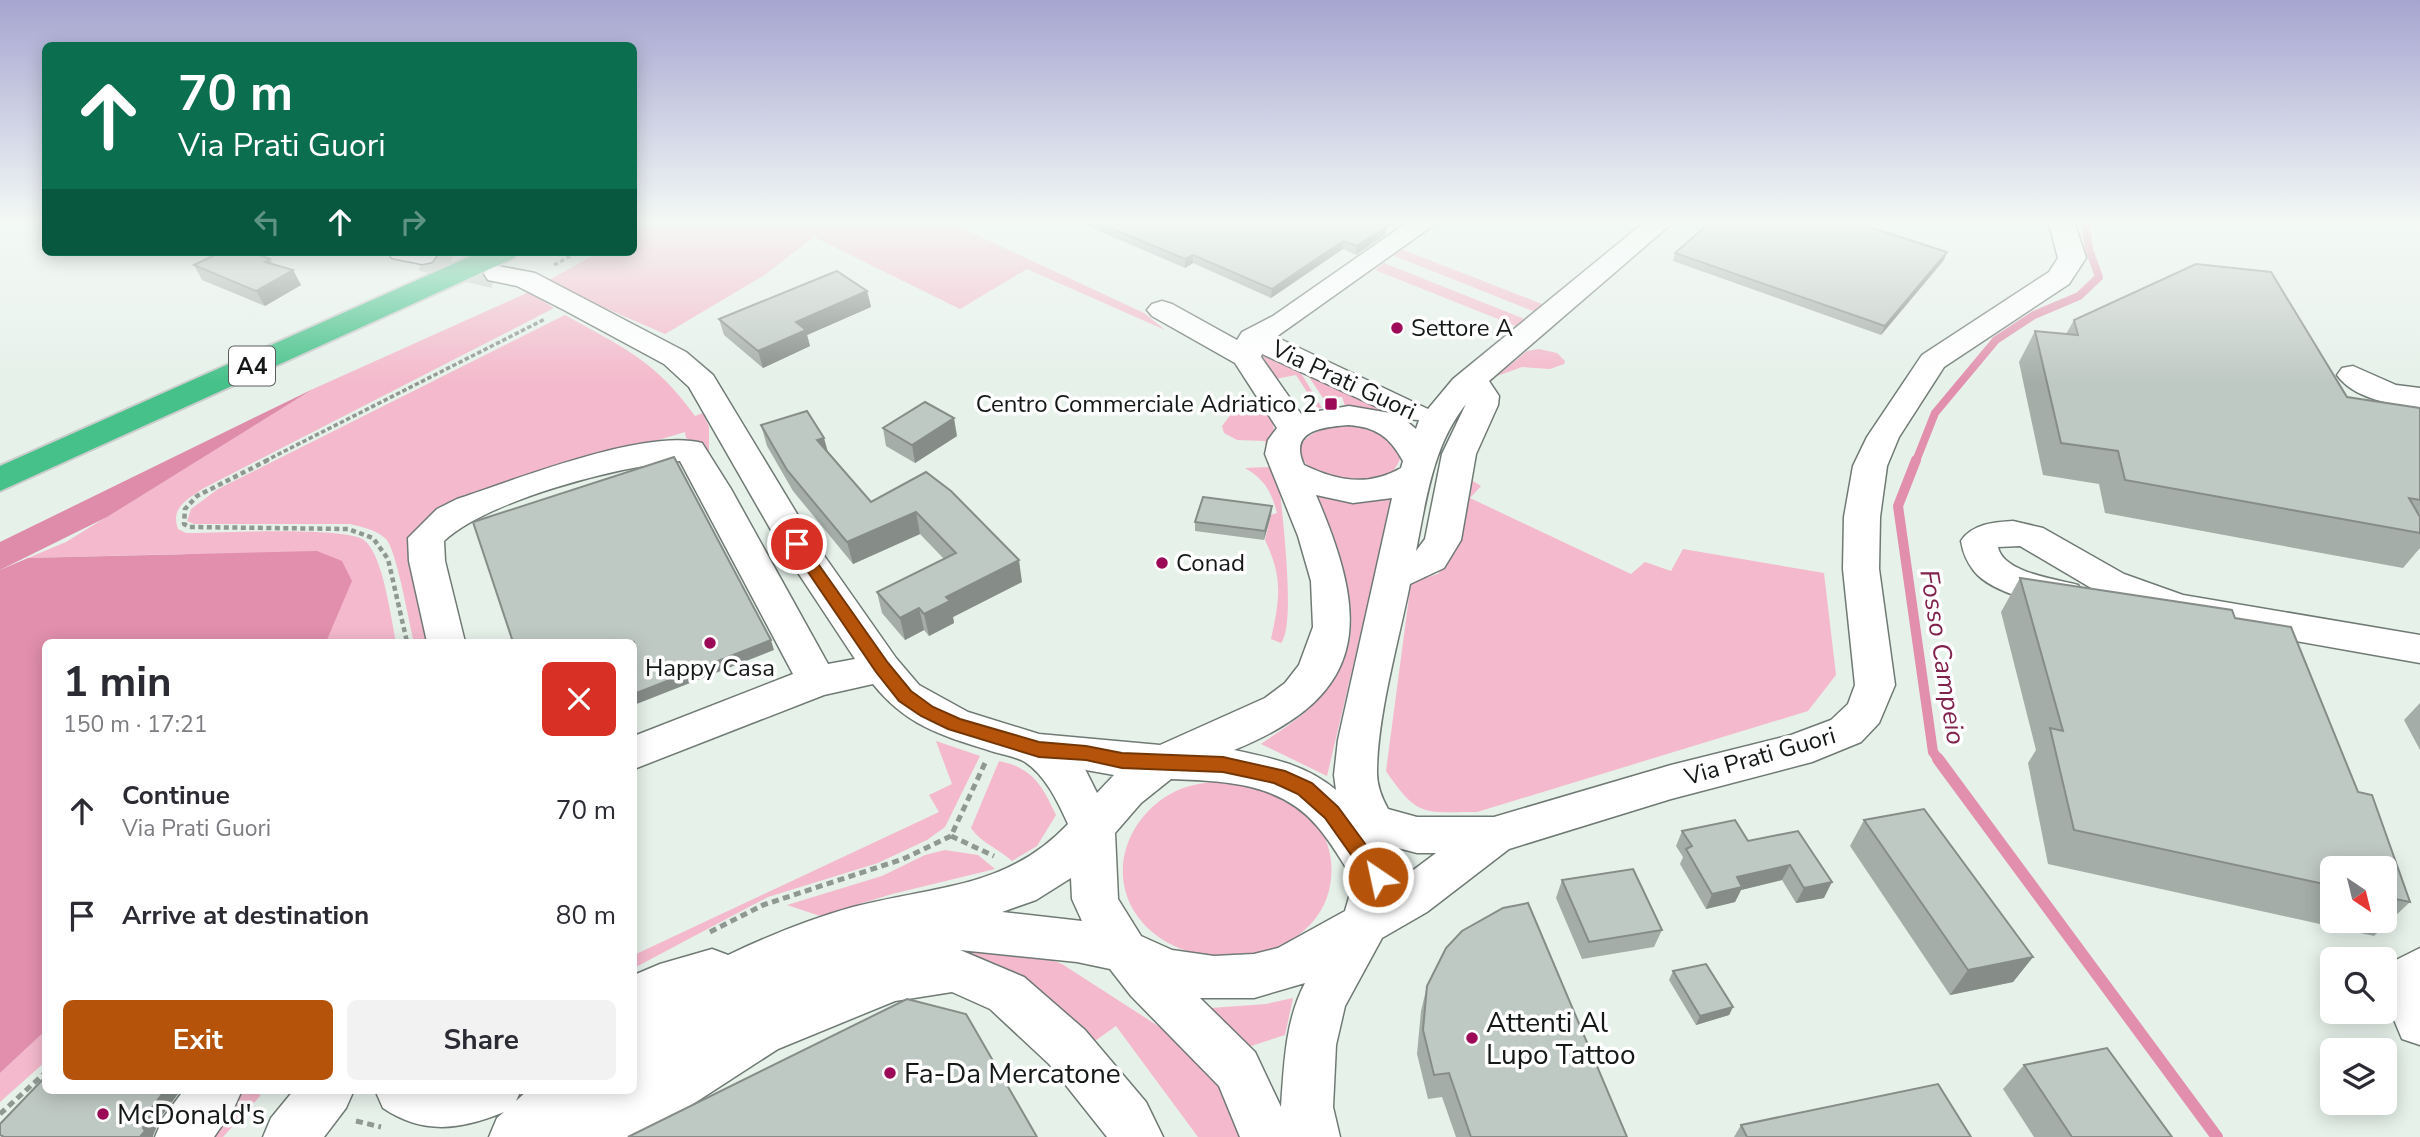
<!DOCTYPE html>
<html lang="en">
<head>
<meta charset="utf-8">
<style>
	:root { --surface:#fff; --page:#f2f2f3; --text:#2b2b33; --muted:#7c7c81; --accent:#b45309 }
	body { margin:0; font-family:"Nunito Sans",sans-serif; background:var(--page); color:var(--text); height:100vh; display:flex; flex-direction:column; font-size:26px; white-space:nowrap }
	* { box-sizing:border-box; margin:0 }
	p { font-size:23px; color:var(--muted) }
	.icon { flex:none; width:38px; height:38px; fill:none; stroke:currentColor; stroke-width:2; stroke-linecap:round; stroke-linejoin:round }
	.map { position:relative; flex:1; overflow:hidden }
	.sheet { position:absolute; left:42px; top:639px; width:595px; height:455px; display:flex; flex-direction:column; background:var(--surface); border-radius:10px; box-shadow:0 4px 18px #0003 }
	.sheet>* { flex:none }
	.banner { position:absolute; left:42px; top:42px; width:595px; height:214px; border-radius:10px; box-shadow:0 4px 18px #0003; background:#0b6e4f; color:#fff; overflow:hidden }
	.needle { width:46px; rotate:145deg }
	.controls { position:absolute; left:2320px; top:856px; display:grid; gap:14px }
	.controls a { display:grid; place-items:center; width:77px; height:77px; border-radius:10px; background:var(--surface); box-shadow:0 4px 18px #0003; font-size:35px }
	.pin { position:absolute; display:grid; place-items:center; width:60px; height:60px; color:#fff; margin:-30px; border:4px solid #fff; border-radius:50%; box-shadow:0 2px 7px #0007 }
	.me { position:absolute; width:77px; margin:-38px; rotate:326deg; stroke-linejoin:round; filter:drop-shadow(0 0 5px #0008) }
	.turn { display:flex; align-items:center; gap:24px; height:147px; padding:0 21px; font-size:32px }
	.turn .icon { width:91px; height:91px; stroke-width:2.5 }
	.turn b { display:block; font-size:49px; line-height:60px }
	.lanes { display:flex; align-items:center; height:66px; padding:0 21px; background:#0003; justify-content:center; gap:35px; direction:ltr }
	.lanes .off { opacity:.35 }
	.round { display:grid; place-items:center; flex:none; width:74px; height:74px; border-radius:10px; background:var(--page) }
	.overview { display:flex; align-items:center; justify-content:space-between; height:119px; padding:0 21px }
	h1 { font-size:42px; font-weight:700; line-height:52px }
	.primary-button { display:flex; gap:14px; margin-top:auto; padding:14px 21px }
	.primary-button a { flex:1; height:80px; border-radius:10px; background:var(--accent); color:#fff; font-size:28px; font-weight:700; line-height:80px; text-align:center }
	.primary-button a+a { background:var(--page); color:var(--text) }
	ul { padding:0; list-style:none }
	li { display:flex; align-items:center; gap:21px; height:105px; padding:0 21px }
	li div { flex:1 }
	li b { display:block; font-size:26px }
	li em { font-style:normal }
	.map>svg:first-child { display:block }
	.green { fill:#f4b9cc }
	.forest { fill:#de8ca9 }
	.water { fill:#e18fac }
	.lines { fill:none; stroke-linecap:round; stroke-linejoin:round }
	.stream-far2 { stroke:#e18fac; stroke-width:8 }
	.stream-far1 { stroke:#e18fac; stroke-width:10 }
	.stream { stroke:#e18fac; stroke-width:12 }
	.minor-tunnel { stroke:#c6d0ca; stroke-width:30; stroke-dasharray:30 15; stroke-linecap:butt }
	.minor-casing { stroke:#707a74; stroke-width:3 }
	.highway-casing { stroke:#cbcccc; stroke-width:4 }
	.path-far2 { stroke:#909893; stroke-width:3.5; stroke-dasharray:4.5 2.5; stroke-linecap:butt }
	.path-far1 { stroke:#909893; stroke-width:4.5; stroke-dasharray:5 3.5; stroke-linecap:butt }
	.path { stroke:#909893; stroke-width:5; stroke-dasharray:7 4.5; stroke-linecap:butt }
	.minor { fill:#fff; fill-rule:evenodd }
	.highway { fill:#45c189; fill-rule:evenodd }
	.wall { fill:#a4ada8; fill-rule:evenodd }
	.shaded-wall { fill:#868d88 }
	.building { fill:#bfc9c3; stroke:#868d88; stroke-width:2 }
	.route { fill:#b45309; stroke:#753606; stroke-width:2 }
	.poi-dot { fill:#9c0a57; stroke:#fff; stroke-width:2.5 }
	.labels { text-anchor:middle; stroke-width:7; stroke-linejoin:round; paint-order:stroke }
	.shield { fill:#fff; stroke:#5a5d5c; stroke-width:2 }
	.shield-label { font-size:23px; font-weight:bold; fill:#141816 }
	.poi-label { font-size:24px; fill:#141816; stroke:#fff; text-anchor:start }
	.street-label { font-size:24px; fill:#141816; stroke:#fff }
	.water-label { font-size:26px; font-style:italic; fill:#81224d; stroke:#fff }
	.near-poi-label { font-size:28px; fill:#141816; stroke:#fff; text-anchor:start }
</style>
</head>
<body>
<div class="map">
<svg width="2420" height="1137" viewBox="0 0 2420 1137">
	<rect width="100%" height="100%" fill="#e6f1ea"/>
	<g class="green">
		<polygon points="647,224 953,224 1144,313 1165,330 1027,269 960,309 814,237 763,276 665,334 545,282 600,252 634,252 634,231"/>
		<polygon points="1401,249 1547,306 1538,313 1392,255"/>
		<polygon points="1384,263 1532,322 1523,329 1375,270"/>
		<path d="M529 292 554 308 204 488C188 499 170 507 178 529L186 533C217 533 343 526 364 540 383 554 391 619 396 642H326L327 639 184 554 28 558 66 542 313 389Z"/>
		<path d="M565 315C622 347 655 360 695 416L703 413 709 427V452L686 438 685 432 468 497 421 528 408 554 431 642H414C409 623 397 551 386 539 377 530 362 527 350 524H194L187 521 191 509 218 489Z"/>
		<polygon points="1539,349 1557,353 1565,361 1564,364 1550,369 1522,367 1497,376 1527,351"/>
		<polygon points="1266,350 1306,370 1301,373 1322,408 1312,409 1307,392 1296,375 1275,379 1258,353"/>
		<polygon points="1307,374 1394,415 1345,406 1342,397 1323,398"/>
		<path d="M1246 405C1258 406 1268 407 1273 418 1274 457 1300 620 1281 643L1271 639C1280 598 1283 578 1265 540L1271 515 1277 513C1271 491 1265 480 1245 468L1269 467 1265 441 1237 440 1224 433 1222 426 1235 409Z"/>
		<path d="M1345 422 1377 428 1401 455C1386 522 1223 451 1345 422Z"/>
		<path d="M1471 480 1481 486 1470 498 1631 574 1645 562 1671 571 1683 549 1824 573 1836 675 1808 711 1477 812C1423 812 1418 818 1386 771L1411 582 1438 574 1449 560 1463 483Z"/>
		<path d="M1315 496 1350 503 1393 497 1327 776 1261 744C1278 732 1298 720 1313 705 1381 634 1343 575 1315 496Z"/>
		<polygon points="936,741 980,756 945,827 927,840 878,863 768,897 634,968 634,955 939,812 929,795 952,784"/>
		<path d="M999 761C1033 768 1042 785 1056 815L1037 846 1012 861C999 849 980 842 971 828Z"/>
		<path d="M1238 781C1256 787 1283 792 1297 803 1315 817 1329 838 1331 861 1341 964 1183 990 1134 911 1107 866 1132 812 1176 791 1195 782 1217 781 1238 781Z"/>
		<polygon points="945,850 978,855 995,869 892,894 820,916 787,905 882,876 925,855"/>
		<polygon points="1017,947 1062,964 1169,1033 1229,1097 1248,1137 1198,1137 1116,1026 1085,1048 972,960 576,1137 634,1087 700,1037 916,949"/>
		<polygon points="1293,998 1285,1035 1248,1047 1211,1008 1266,1004"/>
		<polygon points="45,1031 45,1062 0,1102 0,1073"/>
		<polygon points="234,1090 248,1090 261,1095 223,1137 213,1137 236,1111 230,1097"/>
	</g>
	<polygon class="forest" points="313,389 107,517 0,570 0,542"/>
	<polygon class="water" points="317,551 342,561 352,581 326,642 46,642 45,1031 0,1073 0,570 28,558"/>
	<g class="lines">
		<polyline class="stream-far2" points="1916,461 1935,413 1996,340 2034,315 2079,296 2099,277 2089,249 2086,227 2089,224"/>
		<polyline class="stream-far1" points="1916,460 1898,506 1933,752 1939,760"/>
		<polyline class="stream" points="1938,759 2217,1137"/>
		<polyline class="minor-tunnel" points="422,256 498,274"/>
		<g class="minor-casing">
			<g id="minor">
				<path d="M1405 224H1435L1276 337 1428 409 1453 379 1642 224H1671L1489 381 1499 396 1498 405 1476 454 1461 540 1444 568 1410 584C1399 640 1377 716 1377 773 1377 786 1382 798 1388 809L1417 817H1494L1671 765 1791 735 1831 720 1848 704 1855 685 1843 569 1844 517 1853 466 1867 437 1922 355 2049 272 2058 258 2049 224H2075L2086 258 2069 284 1944 367 1899 437 1887 466 1880 517 1879 569 1895 685 1879 723 1861 742 1812 762 1671 799 1509 849 1427 912 1382 938 1345 1006 1336 1045 1333 1107 1340 1137H1240L1219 1086 1131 996 1110 969 1077 962 960 950 1024 977 1085 1030 1146 1102 1163 1137H1107L1049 1064 990 1009 952 992 895 1001 778 1049 642 1137H489L497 1118 504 1112C460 1130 423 1135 383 1108L375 1090H521L516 1101 528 1090H634V975L660 964 712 949 728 955C768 936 810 919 853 907 934 886 1007 889 1068 824 1058 802 1046 776 1025 762 1015 756 999 754 988 750 940 735 906 725 873 684L824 695 634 769V736L793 674 680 461C619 466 488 500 444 541L445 561 465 642H427L409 561 408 538 437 509 457 499C515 480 645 428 702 443L731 489 828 664 855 659 779 544 689 387 664 364 564 310 517 286 488 280 484 274 488 268 498 266 535 273 686 352 713 375 811 537 896 658 919 685 968 712 1039 734 1160 745 1265 698 1285 683 1299 665 1313 627 1311 581 1298 536 1265 454 1268 440 1277 428 1235 363 1152 316 1147 310 1152 304 1162 301 1172 304 1237 340 1242 332 1273 316ZM1262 354 1390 413 1349 406 1301 414 1261 357ZM1466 404 1442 454 1425 539 1416 551C1426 500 1433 445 1466 404ZM1404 419 1419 420 1416 429ZM1349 425C1376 427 1390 437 1403 461L1401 468C1368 487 1337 481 1304 465 1288 430 1323 427 1349 425ZM1316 495 1353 503 1392 498 1338 740 1334 775 1336 790C1306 765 1272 758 1234 750 1372 694 1369 618 1316 495ZM1085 769 1086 770 1114 775 1097 793ZM1171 779C1223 781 1280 782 1317 826 1331 842 1342 862 1354 880L1345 911 1278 948 1254 954 1214 956 1172 950 1141 936 1118 899 1115 833 1141 803ZM1398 848 1417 853H1436L1400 880ZM1071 878 1072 899 1082 921 1002 912 1036 900ZM1305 983C1285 1021 1284 1065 1281 1107L1255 1052 1200 998H1254Z"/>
				<polygon points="388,252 433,252 436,256 432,262 422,264 392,258"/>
				<path d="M2353 366 2396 385 2420 388V408C2393 404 2355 400 2337 375L2342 368Z"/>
				<path d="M2013 521 2043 528 2124 574 2183 595 2420 635V663L2177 620 2098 592 2020 546 1998 547C2003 573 2057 579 2078 585L2084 594 2078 603C2053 610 1991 593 1974 571 1967 562 1963 553 1961 541 1972 524 1994 522 2013 521Z"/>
				<polygon points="2420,948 2420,1045 2402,1039 2385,998 2386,965"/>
				<polygon points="184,1090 242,1090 234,1108 214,1137 155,1137 163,1118"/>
				<polygon points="294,1090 354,1090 346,1108 324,1137 263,1137 271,1118"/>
			</g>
		</g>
		<g class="highway-casing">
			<polygon id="highway" points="480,252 518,252 514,258 0,491 0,466"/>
		</g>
		<g class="path-far2">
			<polyline points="554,265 578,252"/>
			<polyline points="265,461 545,319"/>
		</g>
		<polyline class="path-far1" points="268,460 197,496 185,509 184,524 189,527 348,529 373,538 388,559 407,642"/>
		<g class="path">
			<polyline points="951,836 994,856"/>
			<polyline points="710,932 763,905 903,859 951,836 985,763"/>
			<polyline points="0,1114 46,1072"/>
			<polyline points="356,1121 381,1127"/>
		</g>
		<use href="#minor" class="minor"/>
		<use href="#highway" class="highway"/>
	</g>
	<g class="wall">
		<polygon points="1083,224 1394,224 1386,229 1386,234 1356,255 1343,249 1271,298 1193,263 1185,268"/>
		<polygon points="1870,227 1944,260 1881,335 1673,261 1675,253"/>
		<polygon points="270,259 273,264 293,270 301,285 265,306 202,280 194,265"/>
		<polygon points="867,291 871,307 807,335 810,346 763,368 724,335 719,319"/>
		<polygon points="2074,320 2347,397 2420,408 2420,548 2403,568 2105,513 2099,484 2043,475 2019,362 2035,331 2066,334"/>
		<polygon points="761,425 828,453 871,502 926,472 1022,582 953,617 954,623 929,636 924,630 905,640 882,613 877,592 944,559 920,534 853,564 793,491 767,446"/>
		<polygon points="883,428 957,436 915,463 886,446"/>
		<polygon points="1272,506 1271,515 1264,540 1195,531 1195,522"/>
		<path d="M2020 578 2235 618 2358 792 2410 902 2374 936 2048 864 2028 763 2036 750 2001 612ZM2333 868H2385V920H2333Z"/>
		<polygon points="2420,703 2420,750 2404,720"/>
		<polygon points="1864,820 2033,957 2013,982 1950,995 1850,846"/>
		<polygon points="1682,831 1748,841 1798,831 1824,898 1796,903 1782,880 1741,890 1735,902 1706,909 1680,864 1683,857 1676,846"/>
		<polygon points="1562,880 1662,930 1654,947 1582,959 1556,898"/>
		<polygon points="1673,971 1733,1007 1729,1015 1696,1025 1669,980"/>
		<polygon points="1427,986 1627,1137 1456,1137 1442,1097 1428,1099 1417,1054 1421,1011"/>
		<polygon points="2024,1065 2172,1137 2034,1137 2003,1089"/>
		<polygon points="1741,1125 1971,1137 1734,1137"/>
	</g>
	<g class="shaded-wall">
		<polygon points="1382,224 1394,224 1386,229 1386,234 1356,255 1357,246"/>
		<polygon points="1343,241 1343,249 1271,298 1272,289"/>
		<polygon points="1947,252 1944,260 1881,335 1885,326"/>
		<polygon points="1193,255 1193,263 1185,268 1185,259"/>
		<polygon points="293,270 301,285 265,306 256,291"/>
		<polygon points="867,291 871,307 807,335 810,346 763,368 758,351 796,322"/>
		<polygon points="954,418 957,436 915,463 912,445"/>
		<polygon points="824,438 830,459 817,440"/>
		<polygon points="1272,506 1271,515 1264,540 1265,531"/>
		<polygon points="916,512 920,534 853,564 847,542"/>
		<polygon points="1019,560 1022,582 953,617 954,623 929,636 924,614 946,597"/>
		<polygon points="919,608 924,630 905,640 900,618"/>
		<polygon points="771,640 774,650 634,705 634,694"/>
		<polygon points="1790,865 1782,880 1741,890 1735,902 1706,909 1712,894 1737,877"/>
		<polygon points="1832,882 1824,898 1796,903 1804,888"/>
		<polygon points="2033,957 2013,982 1950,995 1968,970"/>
		<polygon points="1733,1007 1729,1015 1696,1025 1700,1016"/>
		<polygon points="165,1090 181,1090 161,1117 153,1136 153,1137 140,1137 151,1109"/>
	</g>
	<g class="building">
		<polygon points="1101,224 1382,224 1387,226 1357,246 1343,241 1272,289 1193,255 1185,259"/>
		<polygon points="1708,224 1869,224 1866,226 1947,252 1885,326 1675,253"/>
		<polygon points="221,252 252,252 270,259 265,262 293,270 256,291 194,265"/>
		<polygon points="2196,264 2271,272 2347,397 2420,408 2420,500 2409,498 2420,517 2420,533 2125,480 2118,451 2061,443 2035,331 2078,335 2074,320"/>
		<polygon points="837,271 867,291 796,322 806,330 758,351 719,319"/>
		<polygon points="925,402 954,418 912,445 883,428"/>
		<polygon points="807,411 824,438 817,440 871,502 926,472 951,491 1019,560 946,597 950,601 924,614 919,608 900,618 877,592 956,553 916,512 847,542 787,470 761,425"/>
		<polygon points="674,457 771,640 634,694 634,642 513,642 473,522"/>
		<polygon points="1203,497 1272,506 1265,531 1195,522"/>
		<polygon points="2020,578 2232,610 2235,618 2291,627 2358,792 2372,795 2410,902 2385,897 2385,868 2333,868 2333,886 2074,830 2050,728 2063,731"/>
		<polygon points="1924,809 2033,957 1968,970 1864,820"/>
		<polygon points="1735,820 1748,841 1798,831 1832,882 1804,888 1790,865 1737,877 1742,887 1712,894 1686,849 1692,846 1682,831"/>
		<polygon points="1633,869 1662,930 1589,942 1562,880"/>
		<polygon points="1528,903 1627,1137 1471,1137 1449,1073 1434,1075 1423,1030 1427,986 1446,948 1462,931 1503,908"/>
		<polygon points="1706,964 1733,1007 1700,1016 1673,971"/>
		<polygon points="907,999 966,1014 1037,1137 628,1137"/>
		<polygon points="2107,1048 2172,1137 2072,1137 2024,1065"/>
		<polygon points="46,1076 46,1090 165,1090 151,1109 143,1128 145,1131 140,1137 4,1137 0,1135 0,1124"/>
		<polygon points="1938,1084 1971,1137 1747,1137 1741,1125"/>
	</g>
	<linearGradient id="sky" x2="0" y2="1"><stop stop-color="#a5a5d0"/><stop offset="0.58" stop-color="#f4f9f6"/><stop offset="1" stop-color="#f4f9f6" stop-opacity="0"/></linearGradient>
	<rect width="2420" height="383" fill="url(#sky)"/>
	<polygon class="route" points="797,539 802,541 888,663 911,691 933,707 960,719 1039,742 1086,746 1122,753 1223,757 1285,771 1312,783 1338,807 1385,871 1388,877 1385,883 1378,885 1371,883 1325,818 1298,794 1274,783 1223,772 1122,768 1086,760 1039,757 948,729 921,716 899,701 876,672 789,544"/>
	<g class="poi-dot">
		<circle cx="1397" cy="328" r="7"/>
		<rect x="1324" y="397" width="14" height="14" rx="3.5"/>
		<circle cx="1162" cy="563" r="7"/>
		<circle cx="710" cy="643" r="7"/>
		<circle cx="1472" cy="1038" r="7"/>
		<circle cx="890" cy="1073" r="7"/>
		<circle cx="103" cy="1114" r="7"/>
	</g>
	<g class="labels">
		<rect class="shield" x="229" y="346.5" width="46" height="39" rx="5"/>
		<g class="shield-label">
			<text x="252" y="374">A4</text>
		</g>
		<g class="poi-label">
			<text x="1411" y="336">Settore A</text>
			<text x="1317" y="412" text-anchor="end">Centro Commerciale Adriatico 2</text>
			<text x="1176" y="571">Conad</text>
			<text x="710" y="676" text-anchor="middle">Happy Casa</text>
		</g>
		<g class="street-label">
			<text transform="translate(1344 380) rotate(25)" y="8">Via Prati Guori</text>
			<text transform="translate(1760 756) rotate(-16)" y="8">Via Prati Guori</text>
		</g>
		<g class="water-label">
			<text transform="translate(1943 657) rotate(81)" y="9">Fosso Campeio</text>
		</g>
		<g class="near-poi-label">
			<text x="1486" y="1032">Attenti Al<tspan x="1486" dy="32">Lupo Tattoo</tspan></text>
			<text x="904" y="1083">Fa-Da Mercatone</text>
			<text x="117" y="1124">McDonald's</text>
		</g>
	</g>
</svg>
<div class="controls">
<a><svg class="needle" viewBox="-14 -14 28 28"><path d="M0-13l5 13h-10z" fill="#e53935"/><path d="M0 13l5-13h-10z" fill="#7c7c81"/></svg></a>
<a><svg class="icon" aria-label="search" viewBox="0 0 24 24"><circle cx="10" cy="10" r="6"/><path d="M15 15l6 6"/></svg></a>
<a><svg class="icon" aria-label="layers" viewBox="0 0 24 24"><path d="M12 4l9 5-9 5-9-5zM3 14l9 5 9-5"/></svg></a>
</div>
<div class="pin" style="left:797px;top:544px;background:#d93025"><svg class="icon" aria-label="arrive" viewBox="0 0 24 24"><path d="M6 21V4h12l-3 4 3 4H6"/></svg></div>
<svg class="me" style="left:1378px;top:877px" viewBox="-20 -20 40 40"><circle r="17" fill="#b45309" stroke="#fff" stroke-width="3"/><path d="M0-11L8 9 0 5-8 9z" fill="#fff"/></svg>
<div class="banner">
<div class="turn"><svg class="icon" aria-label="ahead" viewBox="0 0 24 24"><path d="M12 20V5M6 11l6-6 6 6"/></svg><div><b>70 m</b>Via Prati Guori</div></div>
<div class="lanes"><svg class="icon off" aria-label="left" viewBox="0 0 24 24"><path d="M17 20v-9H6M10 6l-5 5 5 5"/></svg><svg class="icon" aria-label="ahead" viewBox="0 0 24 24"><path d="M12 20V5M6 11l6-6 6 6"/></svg><svg class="icon off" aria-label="right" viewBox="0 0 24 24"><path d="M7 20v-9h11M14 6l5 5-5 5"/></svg></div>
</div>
<section class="sheet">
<div class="overview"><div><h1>1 min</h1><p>150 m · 17:21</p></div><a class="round" style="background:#d93025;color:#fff"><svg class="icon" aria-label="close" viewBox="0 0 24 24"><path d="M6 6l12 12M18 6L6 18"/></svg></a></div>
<ul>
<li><svg class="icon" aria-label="ahead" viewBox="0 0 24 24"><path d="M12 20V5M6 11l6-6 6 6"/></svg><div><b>Continue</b><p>Via Prati Guori</p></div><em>70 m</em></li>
<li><svg class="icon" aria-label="arrive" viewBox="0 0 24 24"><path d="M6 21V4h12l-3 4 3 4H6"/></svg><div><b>Arrive at destination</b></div><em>80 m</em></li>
</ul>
<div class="primary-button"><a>Exit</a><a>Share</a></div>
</section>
</div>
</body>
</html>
